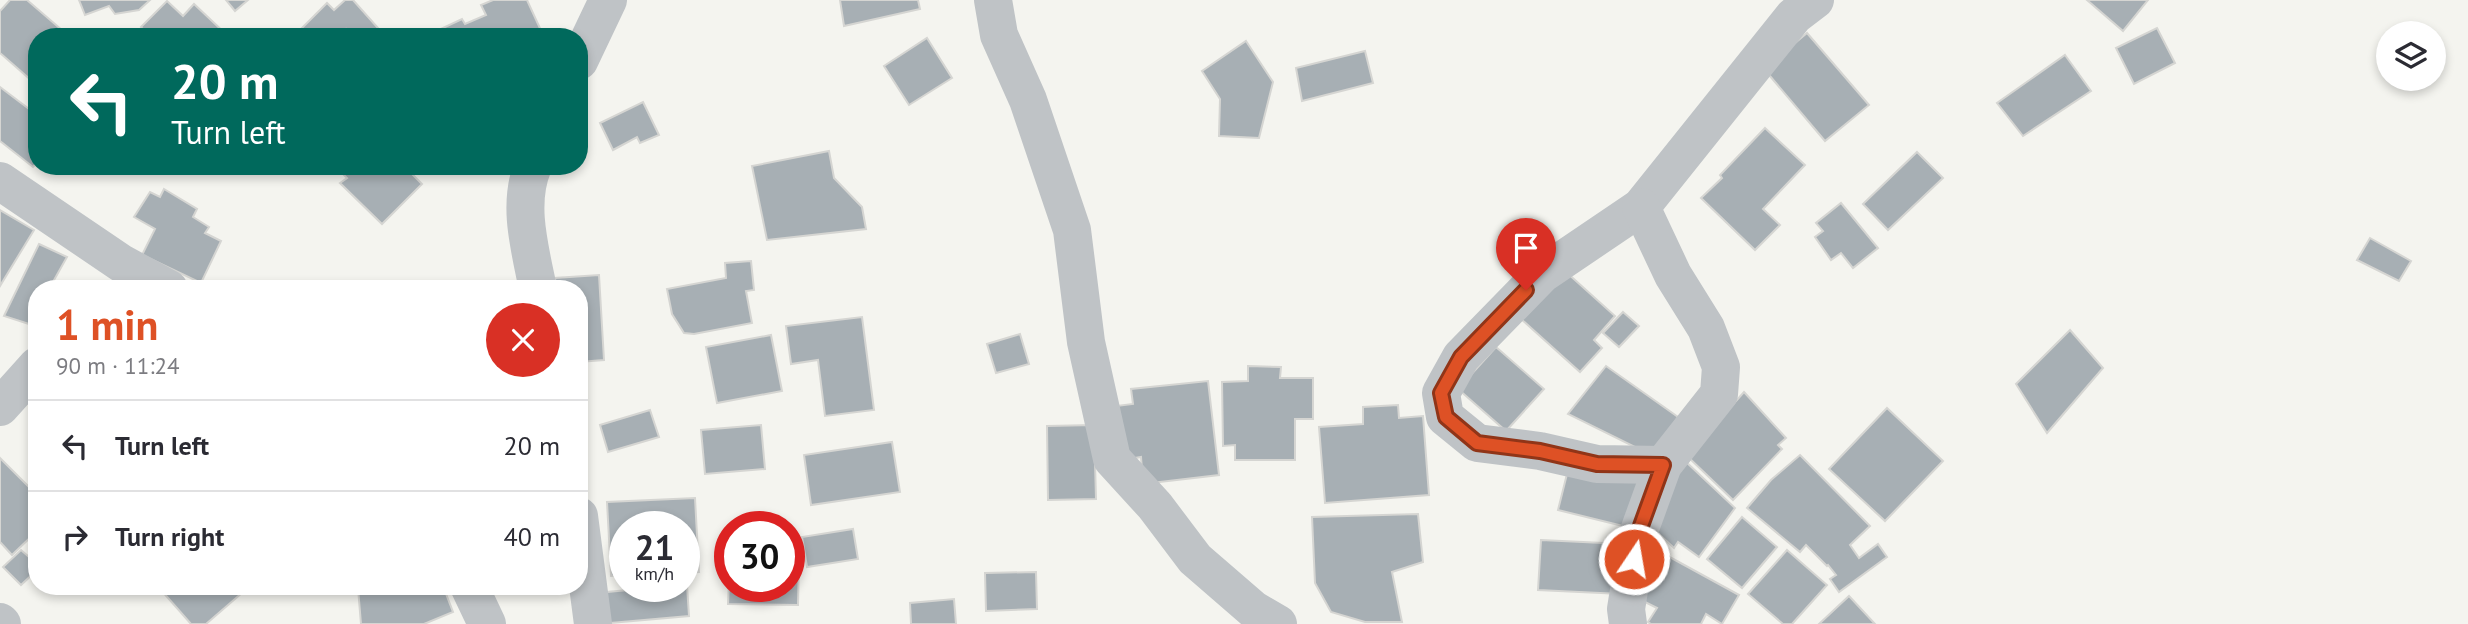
<!DOCTYPE html>
<html lang="en">
<head>
<meta charset="utf-8">
<style>
	:root { --surface:#fff; --page:#f7f7f7; --text:#2b2b33; --muted:#7c7c81; --line:#e1e1e2; --accent:#de5125 }
	body { margin:0; font-family:"PT Sans",sans-serif; background:var(--page); color:var(--text); height:100vh; display:flex; flex-direction:column; font-size:26px; white-space:nowrap }
	* { box-sizing:border-box; margin:0 }
	p { font-size:23px; color:var(--muted) }
	.icon { flex:none; width:38px; height:38px; fill:none; stroke:currentColor; stroke-width:2; stroke-linecap:round; stroke-linejoin:round }
	.map { position:relative; flex:1; overflow:hidden }
	.sheet { position:absolute; left:28px; top:280px; width:560px; height:315px; display:flex; flex-direction:column; background:var(--surface); border-radius:28px; box-shadow:0 4px 10px #0003 }
	.sheet>* { flex:none }
	.banner { position:absolute; left:28px; top:28px; width:560px; height:147px; border-radius:28px; box-shadow:0 4px 10px #0003; background:#00695c; color:#fff; overflow:hidden }
	.buttons { position:absolute; left:2376px; top:21px; display:grid; gap:14px }
	.buttons a { display:grid; place-items:center; width:70px; height:70px; border-radius:50%; background:var(--surface); box-shadow:0 4px 10px #0003; font-size:35px }
	.speed { position:absolute; left:609px; top:511px; display:flex; gap:14px; font-size:35px; font-weight:700; text-align:center }
	.speed>* { display:grid; place-content:center; width:91px; height:91px; border-radius:50%; background:var(--surface); box-shadow:0 4px 10px #0003; line-height:1 }
	.speed small { font-size:18px; font-weight:400 }
	.speed .limit { border:10px solid #d22; background:#fff; color:#111 }
	.pin { position:absolute; display:grid; place-items:center; width:60px; height:60px; color:#fff; margin:-72px -30px; border-radius:50% 50% 50% 0; rotate:-45deg; box-shadow:0 0 7px #0007 }
	.pin .icon { rotate:45deg }
	.me { position:absolute; width:77px; margin:-38px; rotate:12deg; stroke-linejoin:round; filter:drop-shadow(0 0 5px #0008) }
	.turn { display:flex; align-items:center; gap:24px; height:147px; padding:0 28px; font-size:32px }
	.turn .icon { width:91px; height:91px; stroke-width:2.5 }
	.turn b { display:block; font-size:49px; line-height:60px }
	.round { display:grid; place-items:center; flex:none; width:74px; height:74px; border-radius:37px; background:var(--page) }
	.head { display:flex; align-items:center; justify-content:space-between; height:119px; padding:0 28px }
	h1 { font-size:42px; font-weight:800; line-height:52px; color:var(--accent) }
	ul { padding:0; list-style:none }
	li { display:flex; align-items:center; gap:21px; height:91px; padding:0 28px; border-top:2px solid var(--line) }
	li div { flex:1 }
	li b { display:block; font-size:26px }
	li em { font-style:normal }
	.map>svg:first-child { display:block }
	.building { fill:#a7afb4; stroke:#d5d5d2; stroke-width:2 }
	.lines { fill:none; stroke-linecap:round; stroke-linejoin:round }
	.street { stroke:#bfc3c6; stroke-width:38 }
	.route-casing { stroke:#903518; stroke-width:18 }
	.route { stroke:#de5125; stroke-width:12 }
</style>
</head>
<body>
<div class="map">
<svg width="2468" height="624" viewBox="0 0 2468 624">
	<rect width="100%" height="100%" fill="#f4f4ef"/>
	<g class="building">
		<polygon points="10,0 27,0 70,37 37,37 37,75 32,81 0,53 0,11"/>
		<polygon points="79,0 150,0 139,10 115,14 109,6 85,15"/>
		<polygon points="226,0 248,0 235,11"/>
		<polygon points="345,0 353,0 386,37 353,37 346,29 338,37 301,37 297,33 327,3 334,10"/>
		<polygon points="493,0 527,0 544,37 431,37 430,34 462,19 465,24 486,15 481,5"/>
		<polygon points="840,0 918,0 920,9 844,26"/>
		<polygon points="2087,0 2148,0 2123,31"/>
		<polygon points="167,1 183,16 194,4 229,37 151,37 141,27"/>
		<polygon points="2157,28 2175,63 2134,84 2116,48"/>
		<polygon points="1807,33 1869,105 1825,141 1764,69"/>
		<polygon points="927,38 952,78 909,105 884,66"/>
		<polygon points="1246,41 1273,82 1259,138 1219,136 1220,99 1202,71"/>
		<polygon points="1365,51 1373,83 1302,101 1296,68"/>
		<polygon points="2065,55 2091,91 2023,136 1997,103"/>
		<polygon points="0,87 37,115 37,163 33,167 0,141"/>
		<polygon points="643,102 659,135 640,143 637,137 613,150 600,123"/>
		<polygon points="1765,128 1805,165 1763,209 1780,225 1755,250 1701,198 1722,178 1720,175"/>
		<polygon points="829,151 834,178 862,207 866,229 767,240 752,166"/>
		<polygon points="1917,152 1943,178 1888,230 1863,204"/>
		<polygon points="335,166 404,166 422,184 382,224 340,183 347,178"/>
		<polygon points="164,189 197,209 193,217 209,227 205,233 221,241 201,283 142,255 155,229 134,217 150,192 160,197"/>
		<polygon points="1841,203 1878,248 1853,268 1841,253 1831,260 1815,237 1823,231 1816,223"/>
		<polygon points="0,210 34,230 0,286"/>
		<polygon points="2370,238 2411,261 2399,281 2357,260"/>
		<polygon points="39,244 67,257 49,289 37,289 37,310 29,324 4,316"/>
		<polygon points="751,261 754,290 746,291 752,323 694,334 684,333 672,314 667,289 726,278 725,263"/>
		<polygon points="1565,271 1615,316 1594,340 1602,348 1580,372 1521,319"/>
		<polygon points="599,275 604,360 579,362 579,289 556,289 555,278"/>
		<polygon points="1623,312 1639,326 1619,347 1603,333"/>
		<polygon points="862,317 874,410 825,416 818,360 791,364 786,326"/>
		<polygon points="2070,330 2103,368 2047,433 2016,384"/>
		<polygon points="1020,334 1029,364 996,373 987,344"/>
		<polygon points="771,335 782,391 717,403 706,347"/>
		<polygon points="1496,347 1544,389 1506,431 1458,389"/>
		<polygon points="1248,366 1281,367 1280,378 1313,378 1313,419 1295,419 1295,460 1235,460 1235,445 1223,446 1222,382 1248,381"/>
		<polygon points="1606,366 1678,417 1653,456 1568,414"/>
		<polygon points="1208,381 1219,475 1143,484 1141,457 1123,460 1116,406 1133,404 1131,389"/>
		<polygon points="1744,392 1786,438 1778,445 1782,449 1733,500 1687,456"/>
		<polygon points="1398,405 1399,418 1423,416 1429,495 1325,503 1319,427 1363,424 1363,407"/>
		<polygon points="1887,408 1943,461 1885,521 1829,469"/>
		<polygon points="650,410 659,437 608,452 600,425"/>
		<polygon points="761,425 765,469 705,474 701,430"/>
		<polygon points="1094,425 1096,499 1048,500 1047,426"/>
		<polygon points="892,442 900,492 811,505 804,455"/>
		<polygon points="1800,455 1870,526 1850,545 1859,558 1878,544 1887,557 1839,592 1830,579 1836,575 1828,565 1827,566 1806,545 1800,552 1747,508 1771,480"/>
		<polygon points="0,458 37,495 37,531 12,555 0,542"/>
		<polygon points="1684,460 1735,508 1699,557 1678,542 1674,548 1646,522"/>
		<polygon points="1570,462 1644,480 1631,528 1558,510"/>
		<polygon points="695,498 699,572 684,573 684,527 625,527 625,575 611,576 607,502"/>
		<polygon points="1418,514 1423,562 1392,572 1402,622 1365,622 1331,612 1315,583 1312,517"/>
		<polygon points="1742,517 1777,547 1742,588 1707,559"/>
		<polygon points="853,529 858,559 807,567 802,537"/>
		<polygon points="1541,540 1624,544 1621,594 1538,590"/>
		<polygon points="1655,549 1739,595 1722,624 1706,614 1701,624 1651,624 1648,622 1657,608 1637,598 1640,577"/>
		<polygon points="21,550 37,564 37,570 21,585 3,567"/>
		<polygon points="1787,550 1827,585 1792,624 1783,624 1748,594"/>
		<polygon points="730,558 730,586 789,586 789,560 799,560 798,605 728,604"/>
		<polygon points="1036,572 1037,609 986,611 985,573"/>
		<polygon points="684,585 687,585 689,616 599,624 596,593"/>
		<polygon points="165,586 250,586 206,624 191,624 161,590"/>
		<polygon points="362,586 443,586 453,612 424,624 361,624 358,588"/>
		<polygon points="1849,596 1875,624 1819,624"/>
		<polygon points="954,599 956,624 911,624 910,603"/>
	</g>
	<g class="lines">
		<g class="street">
			<polyline points="993,0 999,35 1028,100 1072,230 1086,342 1112,459 1155,506 1195,559 1254,610 1278,624"/>
			<polyline points="579,61 608,0"/>
			<path d="M533 166C517 204 530 249 538 289"/>
			<polyline points="0,181 121,263 169,289"/>
			<polyline points="0,407 37,366"/>
			<polyline points="1663,465 1597,464 1540,451 1477,443 1445,417 1441,393 1461,357 1542,274 1641,207 1794,16 1815,0"/>
			<polyline points="579,516 593,624"/>
			<polyline points="469,586 487,624"/>
			<polyline points="0,622 2,624"/>
			<polyline points="1628,624 1626,609 1638,534 1663,465 1719,394 1721,367 1706,328 1673,275 1641,207"/>
		</g>
	</g>
	<g class="lines">
		<g class="route-casing">
			<polyline id="route" points="1526,290 1461,357 1441,393 1446,417 1477,443 1540,451 1597,464 1663,465 1638,534 1634,559"/>
		</g>
		<use href="#route" class="route"/>
	</g>
</svg>
<div class="buttons">
<a><svg class="icon" aria-label="layers" viewBox="0 0 24 24"><path d="M12 4l9 5-9 5-9-5zM3 14l9 5 9-5"/></svg></a>
</div>
<div class="speed"><div>21<small>km/h</small></div><div class="limit">30</div></div>
<div class="pin" style="left:1526px;top:290px;background:#d93025"><svg class="icon" aria-label="arrive" viewBox="0 0 24 24"><path d="M6 21V4h12l-3 4 3 4H6"/></svg></div>
<svg class="me" style="left:1634px;top:559px" viewBox="-20 -20 40 40"><circle r="17" fill="#de5125" stroke="#fff" stroke-width="3"/><path d="M0-11L8 9 0 5-8 9z" fill="#fff"/></svg>
<div class="banner">
<div class="turn"><svg class="icon" aria-label="left" viewBox="0 0 24 24"><path d="M17 20v-9H6M10 6l-5 5 5 5"/></svg><div><b>20 m</b>Turn left</div></div>
</div>
<section class="sheet">
<div class="head"><div><h1>1 min</h1><p>90 m · 11:24</p></div><a class="round" style="background:#d93025;color:#fff"><svg class="icon" aria-label="close" viewBox="0 0 24 24"><path d="M6 6l12 12M18 6L6 18"/></svg></a></div>
<ul>
<li><svg class="icon" aria-label="left" viewBox="0 0 24 24"><path d="M17 20v-9H6M10 6l-5 5 5 5"/></svg><div><b>Turn left</b></div><em>20 m</em></li>
<li><svg class="icon" aria-label="right" viewBox="0 0 24 24"><path d="M7 20v-9h11M14 6l5 5-5 5"/></svg><div><b>Turn right</b></div><em>40 m</em></li>
</ul>
</section>
</div>
</body>
</html>
